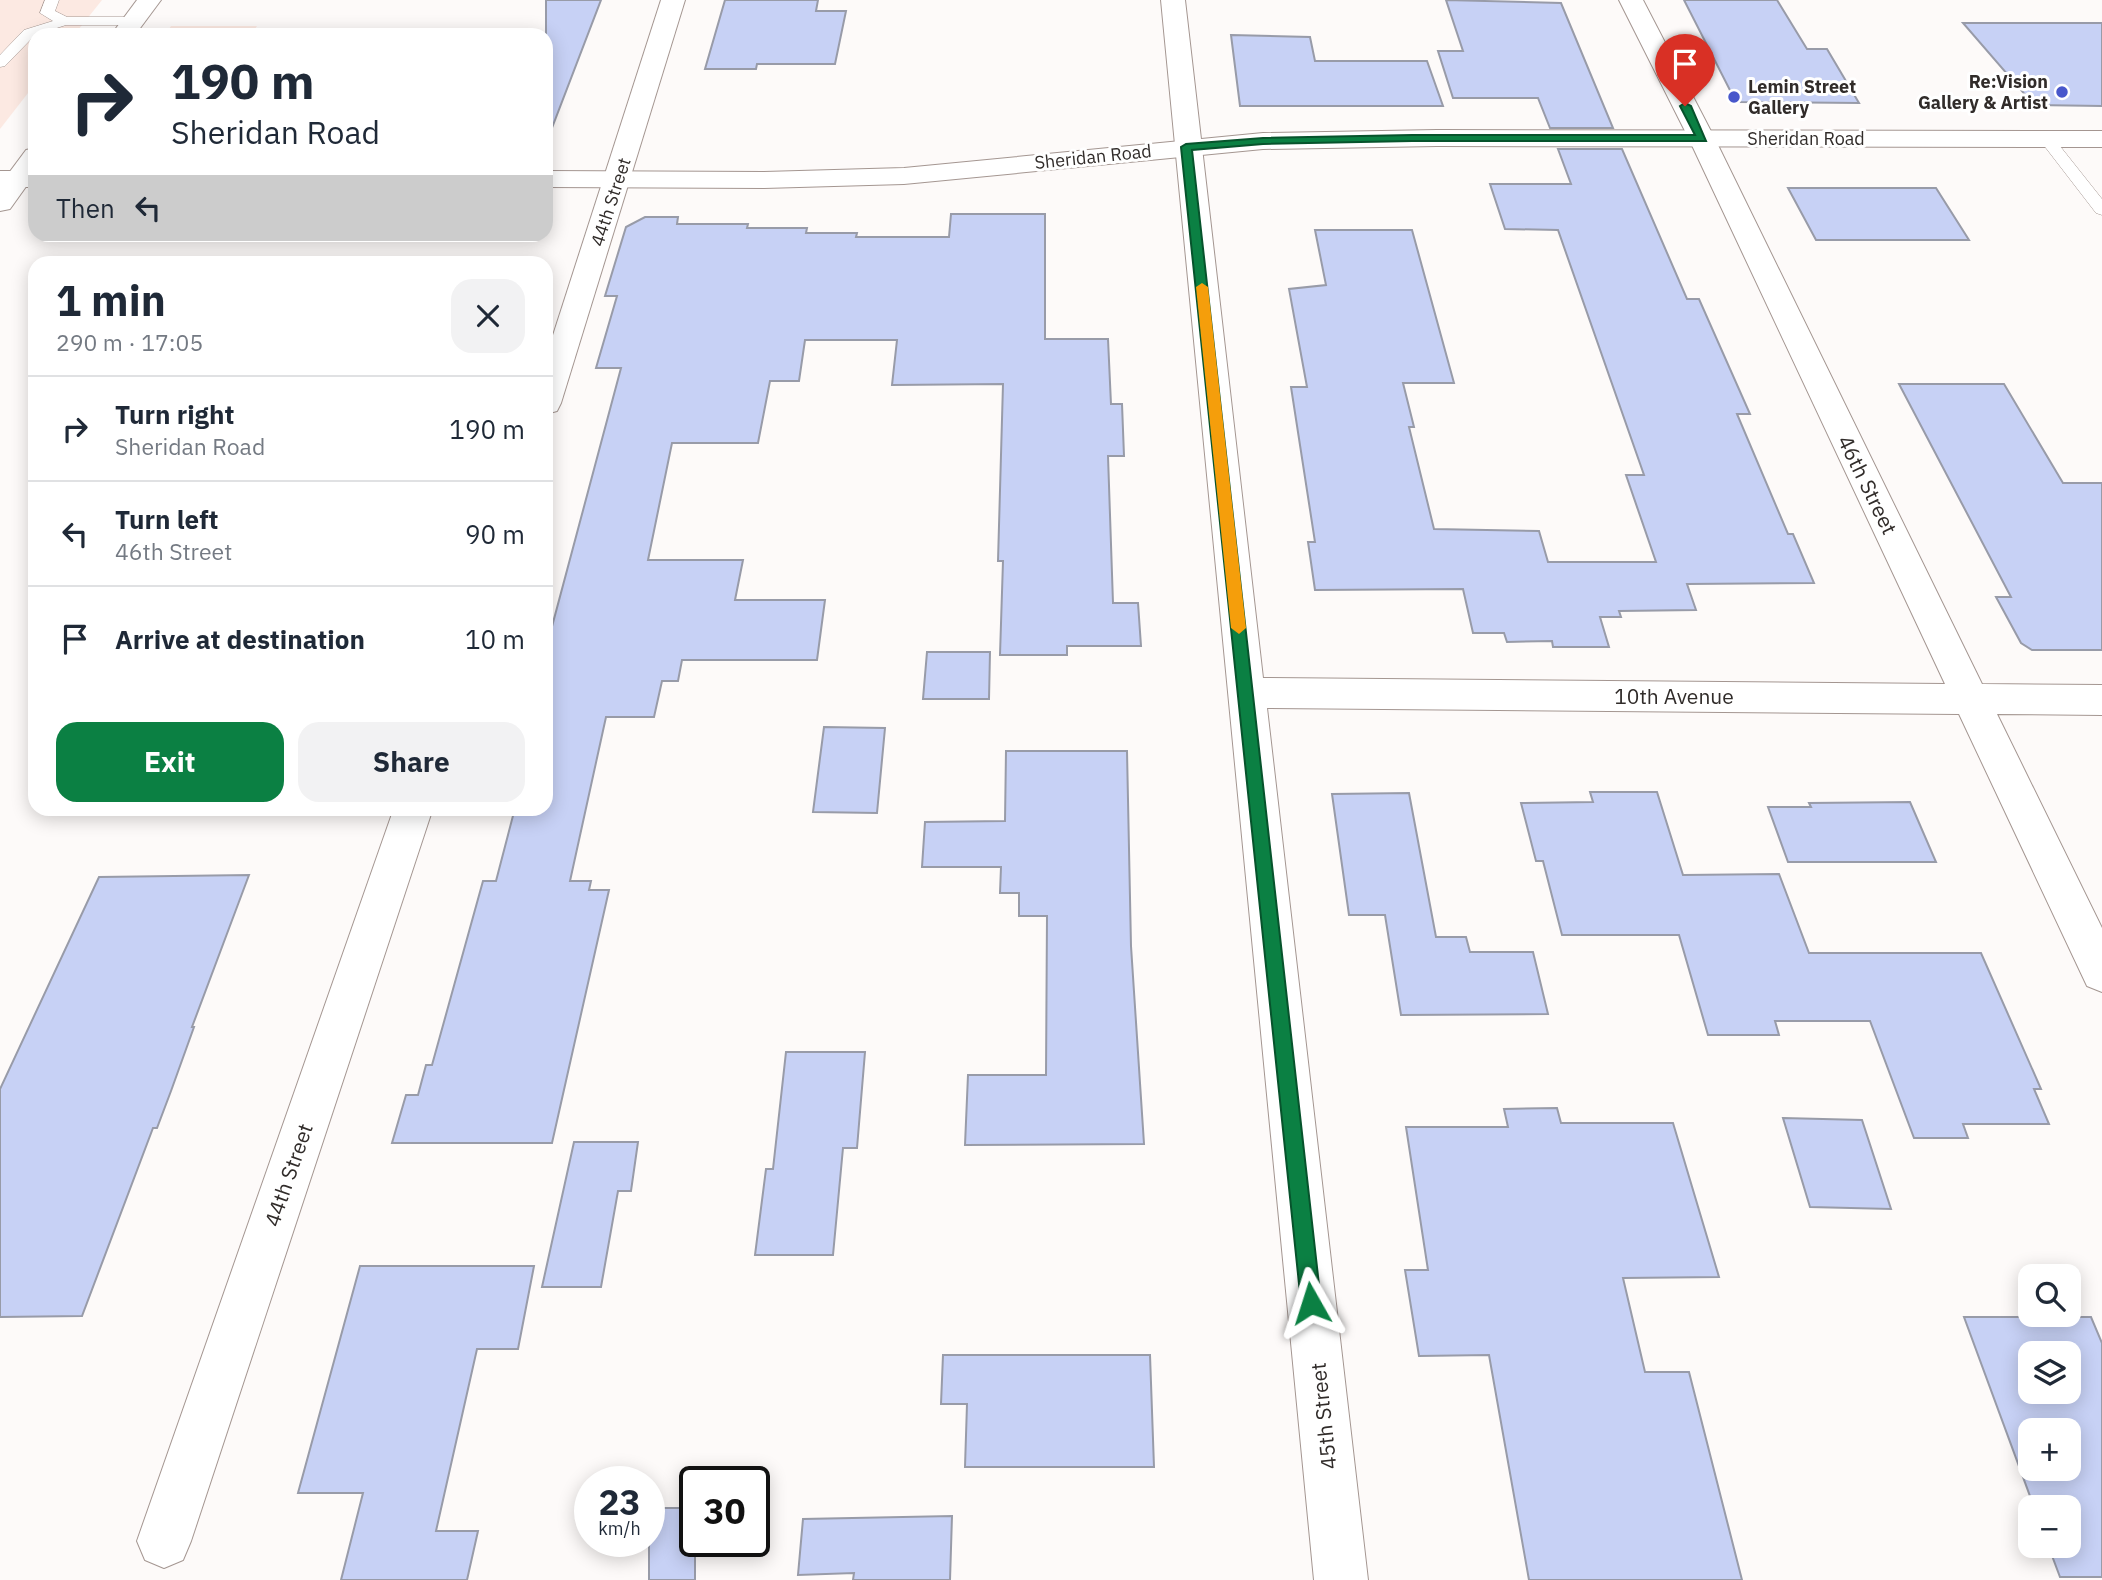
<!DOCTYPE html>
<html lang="en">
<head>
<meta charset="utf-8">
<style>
	:root { --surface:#fff; --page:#f2f2f3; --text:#1f2937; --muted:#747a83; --line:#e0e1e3; --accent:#0b8043 }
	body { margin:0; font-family:"IBM Plex Sans",sans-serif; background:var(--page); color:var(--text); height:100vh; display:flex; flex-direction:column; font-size:26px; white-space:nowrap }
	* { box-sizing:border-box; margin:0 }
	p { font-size:23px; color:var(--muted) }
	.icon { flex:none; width:38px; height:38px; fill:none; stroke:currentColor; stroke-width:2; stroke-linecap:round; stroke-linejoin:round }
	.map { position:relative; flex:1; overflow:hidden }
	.panel { position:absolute; left:28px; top:256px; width:525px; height:560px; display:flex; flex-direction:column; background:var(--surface); border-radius:21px; box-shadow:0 4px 18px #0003 }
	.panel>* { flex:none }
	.hud { position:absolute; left:28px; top:28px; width:525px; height:214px; border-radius:21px; box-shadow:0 4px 18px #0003; background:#fff; color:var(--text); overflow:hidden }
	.tools { position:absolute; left:2018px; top:1264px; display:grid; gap:14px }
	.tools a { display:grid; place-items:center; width:63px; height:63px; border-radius:14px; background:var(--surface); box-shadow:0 4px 18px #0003; font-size:35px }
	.speed { position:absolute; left:574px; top:1466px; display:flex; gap:14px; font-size:35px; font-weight:700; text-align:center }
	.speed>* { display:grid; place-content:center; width:91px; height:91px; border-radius:50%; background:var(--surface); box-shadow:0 4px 18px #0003; line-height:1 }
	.speed small { font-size:18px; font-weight:400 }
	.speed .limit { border:4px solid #111; border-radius:10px; background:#fff; color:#111 }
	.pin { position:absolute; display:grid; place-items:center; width:60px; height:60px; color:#fff; margin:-72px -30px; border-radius:50% 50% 50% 0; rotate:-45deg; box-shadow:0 0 7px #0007 }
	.pin .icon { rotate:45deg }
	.me { position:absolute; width:77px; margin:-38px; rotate:354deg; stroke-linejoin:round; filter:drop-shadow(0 0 5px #0008) }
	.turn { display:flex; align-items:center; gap:24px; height:147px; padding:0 28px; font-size:32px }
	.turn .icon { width:91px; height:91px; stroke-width:2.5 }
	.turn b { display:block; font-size:49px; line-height:60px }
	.then { display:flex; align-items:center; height:66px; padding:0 28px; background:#0003; gap:14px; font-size:26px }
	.round { display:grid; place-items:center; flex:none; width:74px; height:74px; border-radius:21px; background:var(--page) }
	.overview { display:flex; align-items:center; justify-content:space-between; height:119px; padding:0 28px }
	h1 { font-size:42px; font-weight:700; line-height:52px }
	.button { display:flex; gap:14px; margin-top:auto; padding:14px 28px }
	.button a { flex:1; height:80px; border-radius:21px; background:var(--accent); color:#fff; font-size:28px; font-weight:700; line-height:80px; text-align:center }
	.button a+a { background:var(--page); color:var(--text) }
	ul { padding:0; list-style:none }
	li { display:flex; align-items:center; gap:21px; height:105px; padding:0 28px; border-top:2px solid var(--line) }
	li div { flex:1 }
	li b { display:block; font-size:26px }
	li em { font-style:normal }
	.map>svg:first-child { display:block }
	.built { fill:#fce9e2 }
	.building { fill:#c7d1f5; stroke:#989ba8; stroke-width:2; fill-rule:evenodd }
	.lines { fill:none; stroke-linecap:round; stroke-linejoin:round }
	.service-casing { stroke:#a49691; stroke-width:1 }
	.minor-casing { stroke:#a49691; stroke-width:2 }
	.primary-casing { stroke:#a49691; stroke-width:2 }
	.service { fill:#fff; fill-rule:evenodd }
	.minor { fill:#fff; fill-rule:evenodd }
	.primary { fill:#fff; fill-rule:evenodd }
	.route { fill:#0b8043; stroke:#07532c; stroke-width:2 }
	.slow { fill:#f59e0b }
	.poi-dot { fill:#4857cb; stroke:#fff; stroke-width:2.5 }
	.labels { text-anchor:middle; stroke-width:6; stroke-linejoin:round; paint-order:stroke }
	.far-poi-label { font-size:18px; font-weight:bold; fill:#312c2a; stroke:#fff; text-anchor:end }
	.far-street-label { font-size:18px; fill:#312c2a; stroke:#fff }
	.street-label { font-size:21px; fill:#312c2a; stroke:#fff }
</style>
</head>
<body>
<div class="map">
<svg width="2102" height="1580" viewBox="0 0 2102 1580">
	<rect width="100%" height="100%" fill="#fdfaf9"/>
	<g class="built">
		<polygon points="0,0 102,0 74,35 35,35 35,84 0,129"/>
		<polygon points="171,26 257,26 251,35 165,35"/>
	</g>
	<g class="building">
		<polygon points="546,0 601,0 550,133 546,132"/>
		<polygon points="725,0 818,0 816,11 846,11 835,64 757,64 756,69 705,69"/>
		<polygon points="1446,0 1561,3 1613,128 1550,128 1538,98 1453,98 1438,51 1463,51"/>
		<polygon points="1684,0 1777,0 1807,49 1827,49 1859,103 1736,102"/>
		<polygon points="1963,23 2102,23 2102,106 2034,105"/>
		<polygon points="1231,35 1310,37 1315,61 1427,61 1443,106 1240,106"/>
		<polygon points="1558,149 1622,149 1687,299 1699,299 1750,414 1737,414 1788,534 1793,534 1814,583 1687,584 1696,610 1619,611 1621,617 1600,617 1609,647 1553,647 1552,641 1507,642 1504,633 1473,633 1463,589 1315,590 1308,542 1315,542 1291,387 1307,387 1289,289 1326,285 1315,230 1412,230 1454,383 1403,383 1414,427 1409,427 1434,529 1539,531 1548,562 1656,562 1626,475 1644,475 1558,230 1505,229 1490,184 1571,184"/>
		<polygon points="1788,188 1936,188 1969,240 1816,240"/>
		<polygon points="951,214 1045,214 1045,339 1108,339 1111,404 1122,404 1124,456 1108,456 1113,603 1138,603 1141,646 1067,646 1067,655 1000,655 1003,561 998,561 1003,384 892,385 897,340 805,340 799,381 770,381 758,443 672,443 648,560 743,560 735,600 825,600 817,660 682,660 678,681 662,681 654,717 606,717 570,881 591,881 589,890 609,890 552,1143 392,1143 406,1095 418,1095 426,1065 432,1065 483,881 496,881 515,808 546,808 546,649 621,368 596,368 617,296 605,296 626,227 645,217 678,217 677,224 748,224 747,228 807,228 806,233 857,233 856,237 949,237"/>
		<polygon points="1899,384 2004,384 2063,483 2102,483 2102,650 2032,650 2021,643 1996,597 2011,597"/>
		<polygon points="927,652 990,652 989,699 923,699"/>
		<polygon points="824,727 885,728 877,813 813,812"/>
		<polygon points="1006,751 1127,751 1131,946 1144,1144 965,1145 968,1075 1046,1075 1047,916 1019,916 1019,893 1000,893 1001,867 922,867 925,822 1005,821"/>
		<polygon points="1590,792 1657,792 1683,875 1779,874 1809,953 1981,953 2041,1089 2034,1089 2049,1124 1963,1124 1968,1138 1914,1138 1870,1021 1775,1021 1779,1035 1708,1035 1679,935 1562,935 1543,861 1536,861 1521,803 1593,802"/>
		<polygon points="1409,793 1436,937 1466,937 1470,952 1533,952 1548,1014 1401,1015 1385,915 1349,915 1332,794"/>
		<polygon points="1910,802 1936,862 1788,862 1768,807 1811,807 1809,803"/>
		<polygon points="249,875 192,1027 194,1027 171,1091 157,1128 153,1128 82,1316 0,1317 0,1089 99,877"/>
		<polygon points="786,1052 865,1052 857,1148 843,1148 833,1255 755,1255 766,1169 773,1169"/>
		<polygon points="1557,1108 1561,1123 1673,1123 1719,1277 1623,1278 1645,1372 1689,1372 1742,1580 1529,1580 1489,1355 1419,1356 1405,1270 1428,1270 1406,1127 1508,1127 1504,1109"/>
		<polygon points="1783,1118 1862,1120 1891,1209 1810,1207"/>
		<polygon points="574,1142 638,1142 631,1191 618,1191 601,1287 542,1287"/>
		<polygon points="360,1266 534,1266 518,1349 477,1349 436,1531 478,1531 467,1580 341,1580 363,1493 298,1493"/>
		<path d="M1964 1317H2091L2102 1343V1577H2060L2048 1545H2068V1507H2034ZM2030 1353H2068V1391H2030ZM2030 1430H2068V1468H2030Z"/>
		<polygon points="943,1355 1150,1355 1154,1467 965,1467 967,1404 941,1404"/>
		<rect x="649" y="1508" width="46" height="72"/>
		<polygon points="952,1516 950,1580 853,1580 854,1573 798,1575 803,1519"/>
	</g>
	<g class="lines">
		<g class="service-casing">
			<g id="service">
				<polygon points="45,0 59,0 55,11 67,17 133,17 140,21 133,25 66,25 35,35 5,66 0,67 0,55 24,30 53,21 40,13"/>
				<polygon points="2047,134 2052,136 2102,199 2102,215 2096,213 2039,139"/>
			</g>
		</g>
		<g class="minor-casing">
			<g id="minor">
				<polygon points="137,0 161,0 135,35 111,35"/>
				<polygon points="661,0 685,0 561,403 557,411 546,414 546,357"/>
				<polygon points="1161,0 1185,0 1263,678 1945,684 1689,139 1619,0 1643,0 1715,139 1982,684 2102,685 2102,715 1997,714 2102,928 2102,992 2087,986 1959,714 1267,708 1368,1580 1314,1580"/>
				<polygon points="35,148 35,174 10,209 0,211 0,185 26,150"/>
				<polygon points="394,808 433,808 191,1541 183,1560 164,1568 145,1560 137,1541"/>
			</g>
		</g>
		<g class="primary-casing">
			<g id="primary">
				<polygon points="1437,130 2102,131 2102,147 1437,146 1263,149 904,184 764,188 546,187 546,171 764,172 904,168 1263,133"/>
				<rect x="0" y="171" width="35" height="16"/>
			</g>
		</g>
		<use href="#service" class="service"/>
		<use href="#minor" class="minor"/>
		<use href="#primary" class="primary"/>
	</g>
	<polygon class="route" points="1685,103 1691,106 1706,141 1412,141 1263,144 1192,150 1321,1303 1319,1310 1311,1313 1304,1310 1301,1303 1181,147 1186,144 1263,138 1412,135 1695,135 1680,106"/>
	<polygon class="slow" points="1202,283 1208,287 1246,628 1239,634 1231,628 1196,287"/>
	<g class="poi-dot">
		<circle cx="2062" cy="92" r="7"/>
		<circle cx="1734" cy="97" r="7"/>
	</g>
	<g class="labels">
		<g class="far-poi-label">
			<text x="2048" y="88">Re:Vision<tspan x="2048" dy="21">Gallery &amp; Artist</tspan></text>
			<text x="1748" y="93" text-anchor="start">Lemin Street<tspan x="1748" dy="21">Gallery</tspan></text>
		</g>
		<g class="far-street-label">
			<text x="1806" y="145">Sheridan Road</text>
			<text transform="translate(1093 157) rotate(-6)" y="6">Sheridan Road</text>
			<text transform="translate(611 202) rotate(-72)" y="6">44th Street</text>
		</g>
		<g class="street-label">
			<text transform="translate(1867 485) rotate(64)" y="7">46th Street</text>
			<text x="1674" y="704">10th Avenue</text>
			<text transform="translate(289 1175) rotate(-71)" y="7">44th Street</text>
			<text transform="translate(1324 1416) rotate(-96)" y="7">45th Street</text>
		</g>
	</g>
</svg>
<div class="tools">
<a><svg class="icon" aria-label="search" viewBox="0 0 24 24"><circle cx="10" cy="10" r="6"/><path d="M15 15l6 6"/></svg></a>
<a><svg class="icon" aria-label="layers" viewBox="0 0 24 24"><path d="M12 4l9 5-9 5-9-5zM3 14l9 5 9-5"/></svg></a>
<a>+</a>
<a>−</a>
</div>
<div class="speed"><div>23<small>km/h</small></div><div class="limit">30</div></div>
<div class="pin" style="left:1685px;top:106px;background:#d93025"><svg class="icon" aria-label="arrive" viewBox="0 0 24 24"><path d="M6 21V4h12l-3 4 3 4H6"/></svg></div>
<svg class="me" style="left:1311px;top:1303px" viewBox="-20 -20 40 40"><path d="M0-17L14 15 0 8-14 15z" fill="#0b8043" stroke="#fff" stroke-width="4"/></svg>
<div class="hud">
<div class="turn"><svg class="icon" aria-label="right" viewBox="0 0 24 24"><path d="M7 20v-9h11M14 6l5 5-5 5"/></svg><div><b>190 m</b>Sheridan Road</div></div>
<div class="then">Then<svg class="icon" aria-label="left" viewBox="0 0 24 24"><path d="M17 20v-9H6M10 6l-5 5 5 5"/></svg></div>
</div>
<section class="panel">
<div class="overview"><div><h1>1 min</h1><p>290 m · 17:05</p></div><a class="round"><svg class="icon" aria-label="close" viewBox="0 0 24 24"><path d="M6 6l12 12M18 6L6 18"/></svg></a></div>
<ul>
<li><svg class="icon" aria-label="right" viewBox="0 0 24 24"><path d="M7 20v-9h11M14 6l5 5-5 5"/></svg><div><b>Turn right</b><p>Sheridan Road</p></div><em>190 m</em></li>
<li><svg class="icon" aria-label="left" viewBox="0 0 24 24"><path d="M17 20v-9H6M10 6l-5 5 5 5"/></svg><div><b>Turn left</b><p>46th Street</p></div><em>90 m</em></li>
<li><svg class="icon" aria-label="arrive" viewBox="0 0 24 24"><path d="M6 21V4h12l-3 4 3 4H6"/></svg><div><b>Arrive at destination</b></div><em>10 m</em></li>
</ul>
<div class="button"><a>Exit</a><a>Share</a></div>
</section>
</div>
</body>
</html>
